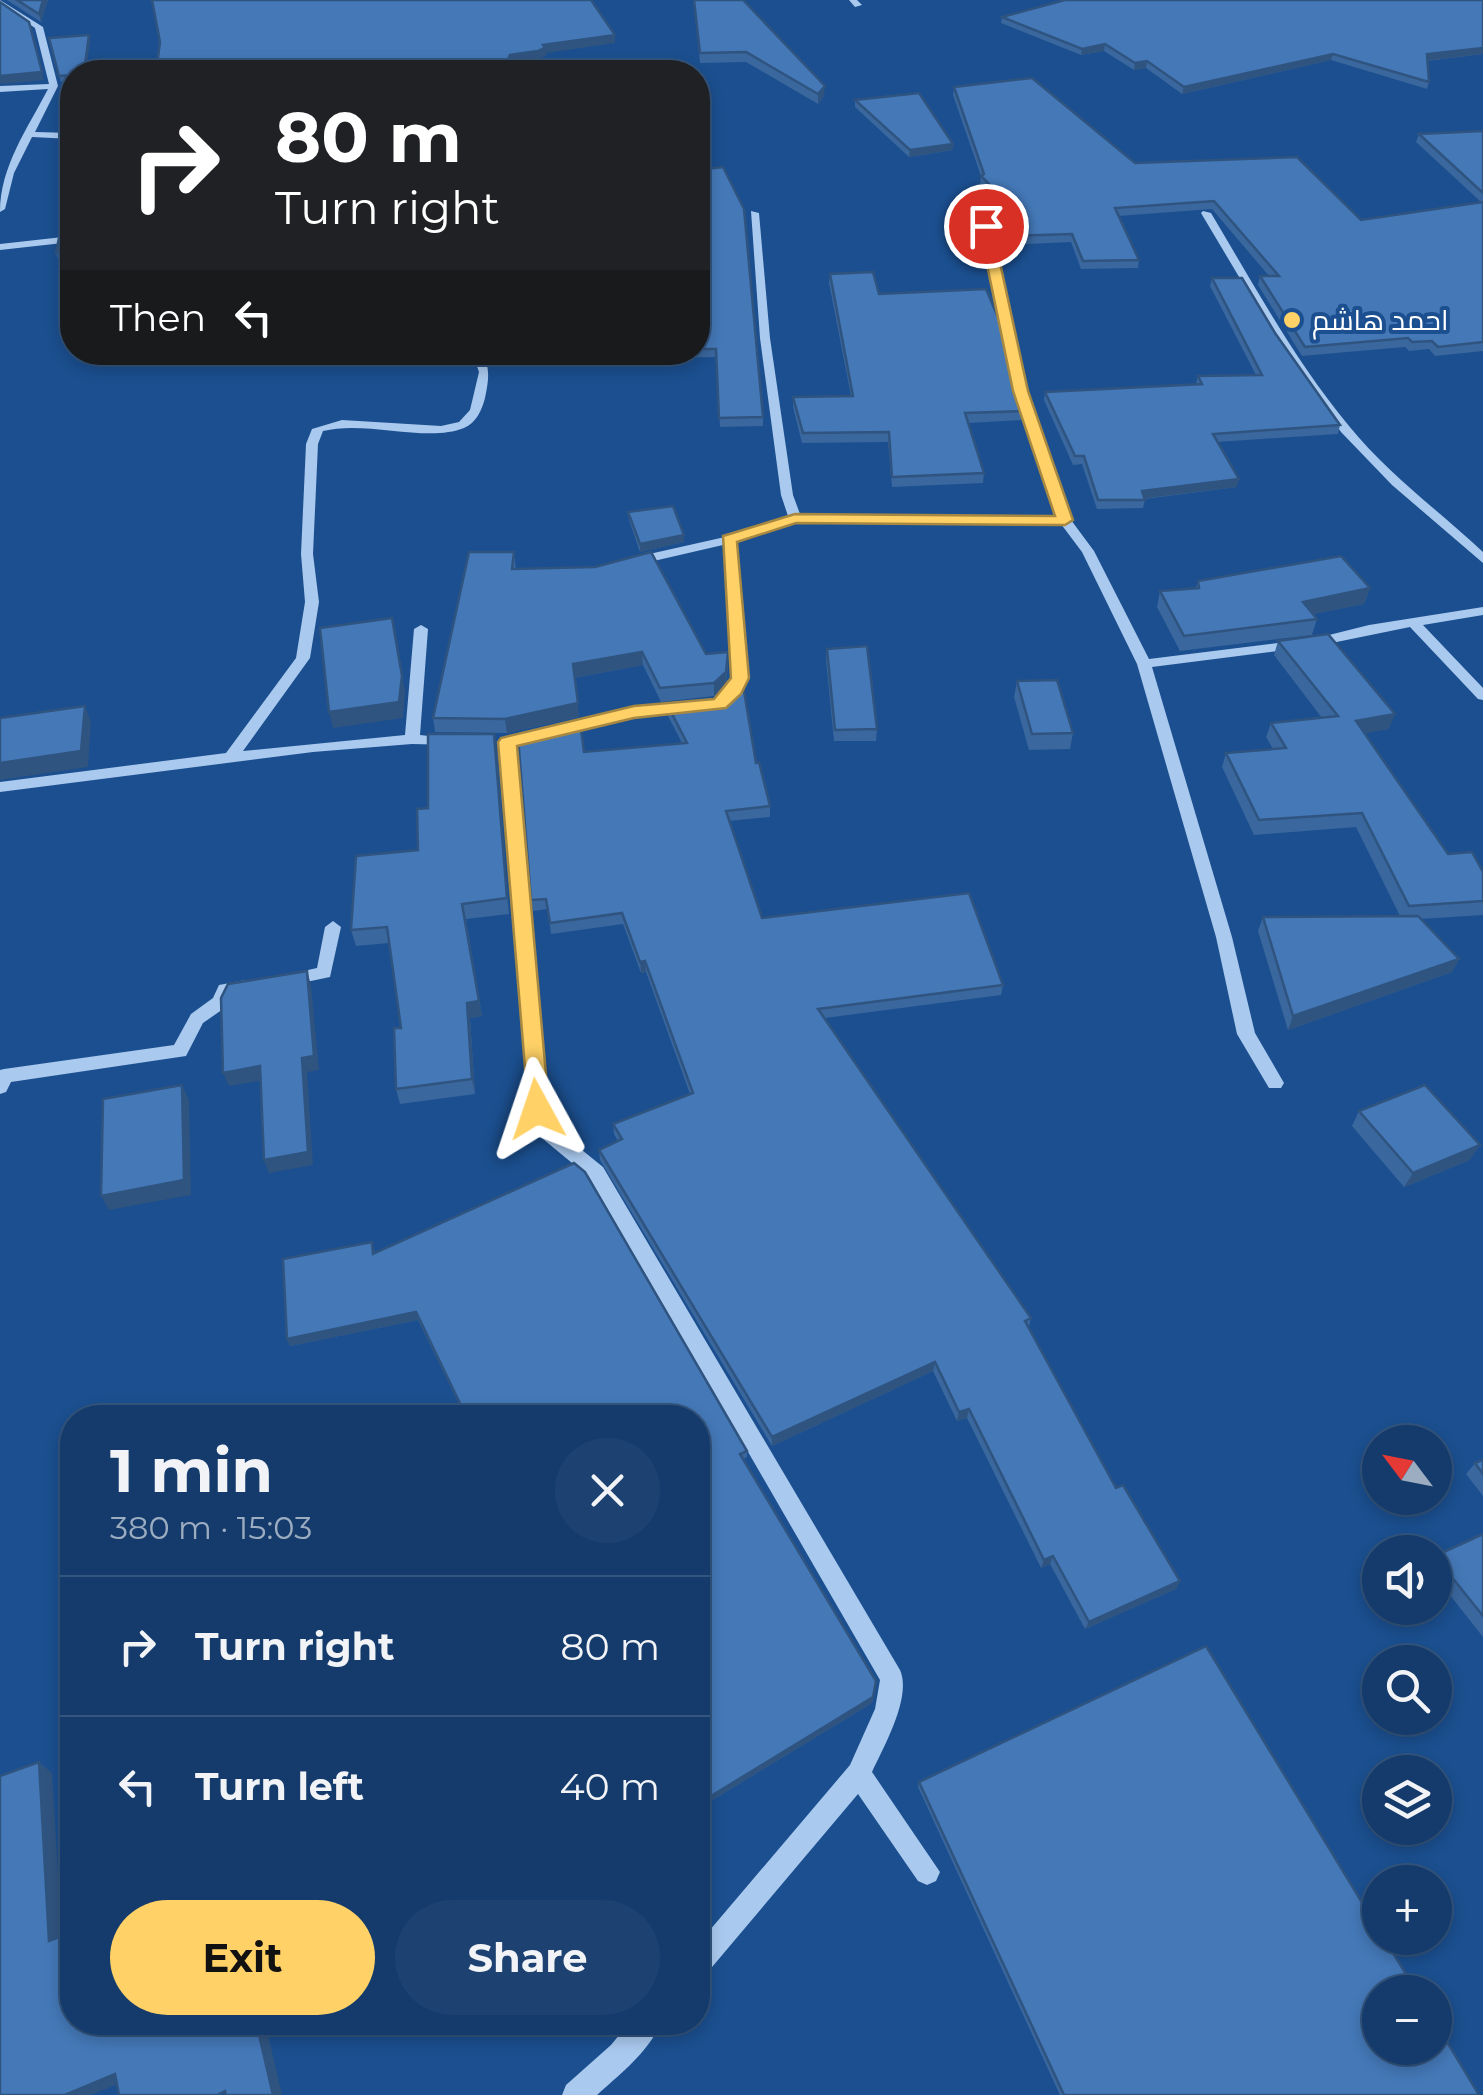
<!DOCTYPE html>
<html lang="en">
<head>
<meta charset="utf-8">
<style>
	:root { --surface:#143b6b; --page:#1d4271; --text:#f1f3f6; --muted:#9dadc1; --line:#33557e; --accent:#ffd166 }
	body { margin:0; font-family:Montserrat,Cairo,sans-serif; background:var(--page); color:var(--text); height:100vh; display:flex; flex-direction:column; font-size:38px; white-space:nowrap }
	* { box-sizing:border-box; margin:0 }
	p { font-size:32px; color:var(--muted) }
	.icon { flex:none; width:55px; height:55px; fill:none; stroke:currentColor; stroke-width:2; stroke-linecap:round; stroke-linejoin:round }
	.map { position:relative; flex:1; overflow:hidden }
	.side { position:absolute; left:60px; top:1405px; width:650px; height:630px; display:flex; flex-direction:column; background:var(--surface); border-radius:40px; box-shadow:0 5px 15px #0003,0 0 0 2px var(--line) }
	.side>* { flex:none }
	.top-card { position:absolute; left:60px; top:60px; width:650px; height:305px; border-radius:40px; box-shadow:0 5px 15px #0003,0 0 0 2px var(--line); background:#202124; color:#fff; overflow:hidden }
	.needle { width:65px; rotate:302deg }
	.fabs { position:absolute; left:1362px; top:1425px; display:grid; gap:20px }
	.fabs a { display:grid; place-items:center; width:90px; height:90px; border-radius:50%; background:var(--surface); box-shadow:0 5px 15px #0003,0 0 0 2px var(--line); font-size:50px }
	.pin { position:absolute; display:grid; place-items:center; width:85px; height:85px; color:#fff; margin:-42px; border:5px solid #fff; border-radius:50%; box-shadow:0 2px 10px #0007 }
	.me { position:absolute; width:110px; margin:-55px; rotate:355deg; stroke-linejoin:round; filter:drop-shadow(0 0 8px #0008) }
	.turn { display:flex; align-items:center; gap:35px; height:210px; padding:0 50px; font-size:45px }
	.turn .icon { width:130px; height:130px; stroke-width:2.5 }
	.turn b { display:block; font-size:70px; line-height:85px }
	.then { display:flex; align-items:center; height:95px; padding:0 50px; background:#0003; gap:20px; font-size:38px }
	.round { display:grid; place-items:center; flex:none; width:105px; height:105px; border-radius:52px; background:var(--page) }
	.summary { display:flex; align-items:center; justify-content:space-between; height:170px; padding:0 50px }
	h1 { font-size:60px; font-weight:700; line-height:75px }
	.primary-button { display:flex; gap:20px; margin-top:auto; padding:20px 50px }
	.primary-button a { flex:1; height:115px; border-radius:60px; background:var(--accent); color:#111; font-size:40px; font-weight:700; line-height:115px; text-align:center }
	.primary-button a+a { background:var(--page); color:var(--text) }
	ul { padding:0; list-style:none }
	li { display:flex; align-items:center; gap:30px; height:140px; padding:0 50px; border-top:2px solid var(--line) }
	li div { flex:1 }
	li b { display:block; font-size:38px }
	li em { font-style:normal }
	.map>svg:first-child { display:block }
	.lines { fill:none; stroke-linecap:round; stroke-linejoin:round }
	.minor { fill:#a9c9ee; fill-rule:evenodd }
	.wall { fill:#3a679d }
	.shaded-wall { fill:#305480 }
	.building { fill:#4478b7; stroke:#305480; stroke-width:2.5 }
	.route { fill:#ffd166; stroke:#a68842; stroke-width:2.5 }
	.poi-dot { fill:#ffd166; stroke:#1b4f8f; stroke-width:4 }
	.labels { text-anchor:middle; stroke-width:8; stroke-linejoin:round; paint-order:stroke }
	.far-poi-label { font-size:28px; fill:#fff; stroke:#1b4f8f; text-anchor:start }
</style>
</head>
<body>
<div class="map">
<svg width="1483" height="2095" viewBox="0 0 1483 2095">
	<rect width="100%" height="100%" fill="#1b4f8f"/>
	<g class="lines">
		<g class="minor">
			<path d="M0 0 43 27 58 86 35 132 72 133V139L32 137 14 173 5 209 0 212C0 166 28 128 48 89L0 92V86L49 84 35 28 0 4Z"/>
			<polygon points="849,0 857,0 862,5 855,7"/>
			<polygon points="979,190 984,193 1027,391 1071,520 1094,551 1149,659 1317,638 1369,625 1483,607 1483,615 1423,625 1483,688 1483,700 1478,699 1410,627 1317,646 1152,667 1232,937 1255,1033 1284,1083 1281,1088 1269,1088 1237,1034 1216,937 1137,664 1082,552 1061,524 796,522 736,542 747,677 740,693 725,707 634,716 561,735 554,730 556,727 634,708 716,700 729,688 733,677 723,545 632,566 626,562 627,559 725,537 788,516 781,495 760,338 751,211 759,213 770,338 793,495 800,514 1057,516 1015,391 974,193"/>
			<path d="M1203 211 1211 213C1254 285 1295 361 1349 426 1388 474 1438 510 1483 552V563L1392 485 1341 432 1276 339 1201 213Z"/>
			<polygon points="72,236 72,242 0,250 0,244"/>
			<path d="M472 352H483C490 370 489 379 485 398 482 410 476 423 464 428 427 443 366 420 323 431L318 444 313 554 319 602 310 658 243 751 405 735 414 629 421 625 428 629 420 735 456 739V745L412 744 313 752 0 792V782L226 753 296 658 305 602 301 554 306 444 312 429 342 420 441 426 459 422 470 410 479 372Z"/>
			<path d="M507 737 514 742 546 1109 556 1129 603 1167 900 1670C912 1697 884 1746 872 1772L940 1872 936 1881 927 1885 918 1881 858 1794 707 1973 698 1977V1944L850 1765 875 1709 880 1680 589 1177 543 1139 528 1109 500 742Z"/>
			<polygon points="333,921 341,927 330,977 287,986 281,984 279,980 281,976 317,968 325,927"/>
			<polygon points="246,980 254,986 252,990 231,994 226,1007 203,1023 186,1056 11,1082 6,1092 0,1094 0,1070 4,1069 174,1045 191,1014 213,998 219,985"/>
			<path d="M630 2022H661C649 2052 620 2074 597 2095H562L566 2085 611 2045Z"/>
		</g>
	</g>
	<g class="wall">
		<polygon points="7,0 48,0 41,22"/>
		<polygon points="694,0 824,96 818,104 746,62 700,63"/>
		<polygon points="1483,0 1483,54 1428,61 1429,82 1427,89 1331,60 1182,94 1146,68 1134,70 1104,51 1081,55 1001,23 1002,17"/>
		<polygon points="89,35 90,41 72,72 72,82 61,82 49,38"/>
		<polygon points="954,87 1135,163 1361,220 1481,202 1416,142 1419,134 1483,131 1483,351 1435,356 1429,349 1409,351 1405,347 1302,356 1258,285 1260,276 1269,276 1212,209 1118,216 1139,260 1138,268 1081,269 1071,242 1008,245 988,192 980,184 981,176 953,95"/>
		<polygon points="855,100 953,144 953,150 909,157 855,107"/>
		<polygon points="698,170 763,417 763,426 720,427 716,357 665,358 665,352 698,352"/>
		<polygon points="72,213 72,261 59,262 56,253 72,233 64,233 61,224"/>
		<polygon points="830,274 879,294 1022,411 1021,420 968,423 984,473 983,483 892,487 888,442 802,443 793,407 793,397 851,396 829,283"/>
		<polygon points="1212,278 1275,333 1340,425 1338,434 1217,442 1237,487 1145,499 1143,508 1097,509 1082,464 1073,465 1044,400 1045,392 1196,384 1198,376 1256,375 1210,286"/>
		<polygon points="628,512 684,535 684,542 640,552 629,520"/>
		<polygon points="514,552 516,569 706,654 728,666 726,686 714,696 661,702 643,665 574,678 579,717 507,733 435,732 433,718"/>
		<polygon points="1198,581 1370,588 1364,604 1313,614 1317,619 1312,635 1180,651 1157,607 1160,591 1196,588"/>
		<polygon points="1278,641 1389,729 1364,733 1448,854 1483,872 1483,915 1421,919 1459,959 1452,972 1288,1030 1258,931 1263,917 1400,916 1356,827 1254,835 1222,767 1226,753 1273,749 1266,737 1271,723 1322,718 1274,655"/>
		<polygon points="827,649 877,729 876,741 834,741 826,660"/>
		<polygon points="1017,681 1073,733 1070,749 1029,750 1014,697"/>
		<polygon points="668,706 756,763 770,806 770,817 729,821 762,918 1003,985 1001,995 825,1018 1031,1318 1029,1327 1116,1488 1180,1581 1176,1589 1085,1629 1050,1564 1041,1568 967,1418 957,1421 933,1371 772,1446 600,1160 599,1150 618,1141 614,1134 613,1124 690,1094 646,972 641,973 623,924 551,934 548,909 533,911 531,900 584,752 682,743 668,716"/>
		<polygon points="497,750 509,914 466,919 482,1016 470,1018 475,1094 400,1104 396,1089 401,1028 389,943 356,946 351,930 418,850 428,808"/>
		<polygon points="1359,1111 1470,1160 1404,1187 1352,1126"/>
		<polygon points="574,1163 585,1172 747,1451 747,1457 743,1459 876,1681 872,1703 698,1809 698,1418 466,1418 418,1320 290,1346 287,1339 283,1259 372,1242 375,1253"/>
		<polygon points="1483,1460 1483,1496 1466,1474 1475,1463"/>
		<polygon points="1483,1534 1483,1637 1435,1576 1435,1556"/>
		<polygon points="919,1782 1479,2095 1060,2095 918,1787"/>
	</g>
	<g class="shaded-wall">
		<polygon points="43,0 48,0 41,22 39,14"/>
		<polygon points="29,22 44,80 0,84 0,76"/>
		<polygon points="89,35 90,41 86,72 84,72"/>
		<polygon points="615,35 615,43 546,53 546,56 538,59 510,63 506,72 502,72 510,55 543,45"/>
		<polygon points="1105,44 1104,51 1081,55 1082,49"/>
		<polygon points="1483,48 1483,54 1425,61 1427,54"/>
		<polygon points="1333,54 1331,60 1182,94 1184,87"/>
		<polygon points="1147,61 1146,68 1134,70 1135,63"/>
		<polygon points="825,86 824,96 818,104 818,94"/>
		<polygon points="953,144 953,150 909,157 910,150"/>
		<polygon points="1239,479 1237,487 1140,499 1142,491"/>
		<polygon points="684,535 684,542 640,552 640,544"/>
		<polygon points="1370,588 1364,604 1298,617 1303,602"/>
		<polygon points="392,618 405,692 403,718 333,728 329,712"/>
		<polygon points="642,652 643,665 574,678 573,664"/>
		<polygon points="728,652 726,686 714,696 714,683"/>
		<polygon points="578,703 579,717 507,733 505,719"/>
		<polygon points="85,706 91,722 88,767 0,780 0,763"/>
		<polygon points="1395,714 1389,729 1350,736 1356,721"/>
		<polygon points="494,734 497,750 509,914 507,898"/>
		<polygon points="462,904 482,1016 470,1018 475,1094 472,1079"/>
		<polygon points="1459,959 1452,972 1288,1030 1293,1016"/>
		<polygon points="645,961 646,972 641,973 640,962"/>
		<polygon points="307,971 311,985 319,1070 307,1072 313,1165 269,1173 264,1160 302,1058"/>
		<polygon points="260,1066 265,1080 229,1086 223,1073"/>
		<polygon points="182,1085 189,1100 191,1195 109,1210 101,1196"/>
		<polygon points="1480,1145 1470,1160 1404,1187 1413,1173"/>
		<polygon points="416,1312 418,1320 290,1346 287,1339"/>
		<polygon points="935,1362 933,1371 772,1446 772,1437"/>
		<polygon points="969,1409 967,1418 957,1421 959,1412"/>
		<polygon points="1053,1556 1050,1564 1041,1568 1044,1560"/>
		<polygon points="1180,1581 1176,1589 1085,1629 1089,1622"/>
		<polygon points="873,1697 872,1703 698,1809 698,1804"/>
		<polygon points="39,1762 52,1773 62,1939 72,1945 72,1968 61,1961 49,1941"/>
		<polygon points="256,2022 265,2022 282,2095 273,2095"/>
		<polygon points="115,2074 128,2080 91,2095 65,2095"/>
	</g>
	<g class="building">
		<polygon points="17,0 43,0 39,14"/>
		<polygon points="152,0 591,0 615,35 543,45 545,48 538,51 510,55 502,72 156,72 160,42"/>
		<polygon points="694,0 743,0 825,86 818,94 746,52 700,53"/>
		<polygon points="1065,0 1483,0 1483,48 1427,54 1429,82 1333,54 1184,87 1147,61 1135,63 1105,44 1082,49 1002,17"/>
		<polygon points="0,2 29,22 42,72 0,76"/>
		<polygon points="89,35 84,72 72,72 72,75 59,76 49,38"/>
		<polygon points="1032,78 1135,163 1297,157 1361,220 1483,202 1483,342 1438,347 1432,341 1412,342 1408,338 1305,347 1260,276 1279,276 1214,201 1115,208 1139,260 1083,261 1072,234 1009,236 989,184 981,176 984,174 954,87"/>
		<polygon points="919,93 953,144 910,150 855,100"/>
		<polygon points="1483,131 1483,193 1419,134"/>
		<polygon points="723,167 744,209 763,417 719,418 716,349 698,349 698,170"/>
		<polygon points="72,213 72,230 72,224 61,224 63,214"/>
		<polygon points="72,233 72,251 56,253 59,238"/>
		<polygon points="873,272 879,294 986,289 1000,322 1022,411 965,413 984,473 892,477 889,432 803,433 793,397 853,396 830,274"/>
		<polygon points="1212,278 1242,278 1275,333 1340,425 1213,434 1239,479 1142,491 1145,500 1098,500 1084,456 1075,456 1045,392 1202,384 1198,376 1262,375"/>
		<polygon points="673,506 684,535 640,544 628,512"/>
		<polygon points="469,552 514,552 512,569 595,567 651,552 706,654 728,652 726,672 714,683 660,688 642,652 573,664 578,703 505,719 433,718"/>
		<polygon points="1341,556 1370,588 1303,602 1317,619 1184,636 1160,591 1199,588 1198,581"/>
		<polygon points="392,618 402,676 399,702 329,712 320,628"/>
		<polygon points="1328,634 1395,714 1356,721 1448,854 1472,852 1483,872 1483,901 1409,906 1362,813 1259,820 1226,753 1286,748 1271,723 1338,716 1278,641"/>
		<polygon points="867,646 877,729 835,730 827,649"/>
		<polygon points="1057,680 1073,733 1032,734 1017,681"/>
		<polygon points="743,685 756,763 759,762 770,806 726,811 762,918 969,893 1003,985 818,1009 1031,1318 1025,1321 1116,1488 1123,1485 1180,1581 1089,1622 1053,1556 1044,1560 969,1409 959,1412 935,1362 772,1437 599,1150 622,1139 613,1124 693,1093 645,961 640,962 622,913 550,923 546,899 531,900 518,737 580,722 584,752 687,743 668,706 725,700"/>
		<polygon points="85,706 81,751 0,763 0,718"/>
		<polygon points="428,734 494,734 507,898 462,904 479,1001 467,1003 472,1079 396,1089 394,1028 401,1028 387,927 351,930 356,856 418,850 417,809 428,808"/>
		<polygon points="1418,916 1459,959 1293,1016 1263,917"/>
		<polygon points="307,971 314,1056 302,1058 308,1152 264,1160 260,1066 223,1073 221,998 228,984"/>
		<polygon points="182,1085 184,1180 101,1196 103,1099"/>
		<polygon points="1425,1085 1480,1145 1413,1173 1359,1111"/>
		<polygon points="574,1163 585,1172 747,1451 740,1454 876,1681 873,1697 698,1804 698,1418 467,1418 416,1312 287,1339 283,1259 372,1242 373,1254"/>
		<polygon points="1483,1460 1483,1474 1475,1463"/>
		<polygon points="1483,1534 1483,1616 1435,1556"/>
		<polygon points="1206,1646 1380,1932 1380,1938 1384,1938 1417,1992 1380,1992 1380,2048 1435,2048 1435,2022 1479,2095 1064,2095 919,1782"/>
		<polygon points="39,1762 49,1941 59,1937 61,1961 72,1956 72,2022 256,2022 273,2095 226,2095 225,2091 217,2095 119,2095 115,2074 65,2095 0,2095 0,1776"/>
	</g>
	<polygon class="route" points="986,222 992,226 1028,391 1073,520 1065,525 796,523 737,542 749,678 741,694 726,708 634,718 517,746 549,1109 546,1116 529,1116 498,742 501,738 634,706 714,699 731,678 723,536 795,514 1055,516 1013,391 979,226"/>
	<circle class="poi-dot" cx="1292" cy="320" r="10"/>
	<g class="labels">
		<g class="far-poi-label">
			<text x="1312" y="330">احمد هاشم</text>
		</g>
	</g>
</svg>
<div class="fabs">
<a><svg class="needle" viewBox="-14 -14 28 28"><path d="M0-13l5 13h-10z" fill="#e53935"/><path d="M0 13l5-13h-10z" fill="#9dadc1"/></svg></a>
<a><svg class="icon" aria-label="sound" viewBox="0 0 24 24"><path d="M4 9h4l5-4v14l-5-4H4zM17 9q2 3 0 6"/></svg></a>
<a><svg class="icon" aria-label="search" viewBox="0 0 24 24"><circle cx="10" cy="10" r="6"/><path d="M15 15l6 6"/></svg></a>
<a><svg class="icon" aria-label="layers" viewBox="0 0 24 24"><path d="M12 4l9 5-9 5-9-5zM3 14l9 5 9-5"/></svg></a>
<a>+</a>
<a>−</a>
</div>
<div class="pin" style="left:986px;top:226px;background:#d93025"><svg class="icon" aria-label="arrive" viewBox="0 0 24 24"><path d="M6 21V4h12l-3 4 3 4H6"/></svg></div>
<svg class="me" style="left:537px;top:1109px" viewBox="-20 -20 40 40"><path d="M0-17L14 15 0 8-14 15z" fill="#ffd166" stroke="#fff" stroke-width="4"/></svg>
<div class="top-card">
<div class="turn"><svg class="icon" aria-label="right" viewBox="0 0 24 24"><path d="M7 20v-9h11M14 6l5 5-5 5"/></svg><div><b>80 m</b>Turn right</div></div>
<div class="then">Then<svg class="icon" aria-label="left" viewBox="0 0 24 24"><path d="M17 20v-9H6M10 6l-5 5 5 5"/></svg></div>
</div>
<section class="side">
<div class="summary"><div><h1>1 min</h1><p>380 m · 15:03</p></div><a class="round"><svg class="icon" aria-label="close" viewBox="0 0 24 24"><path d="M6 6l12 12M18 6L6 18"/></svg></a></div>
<ul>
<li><svg class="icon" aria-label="right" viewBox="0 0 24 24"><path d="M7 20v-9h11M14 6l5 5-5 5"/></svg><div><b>Turn right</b></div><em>80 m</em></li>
<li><svg class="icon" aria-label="left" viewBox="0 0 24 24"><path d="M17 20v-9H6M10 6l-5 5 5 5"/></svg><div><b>Turn left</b></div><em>40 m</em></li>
</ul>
<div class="primary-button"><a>Exit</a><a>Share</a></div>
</section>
</div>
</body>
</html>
